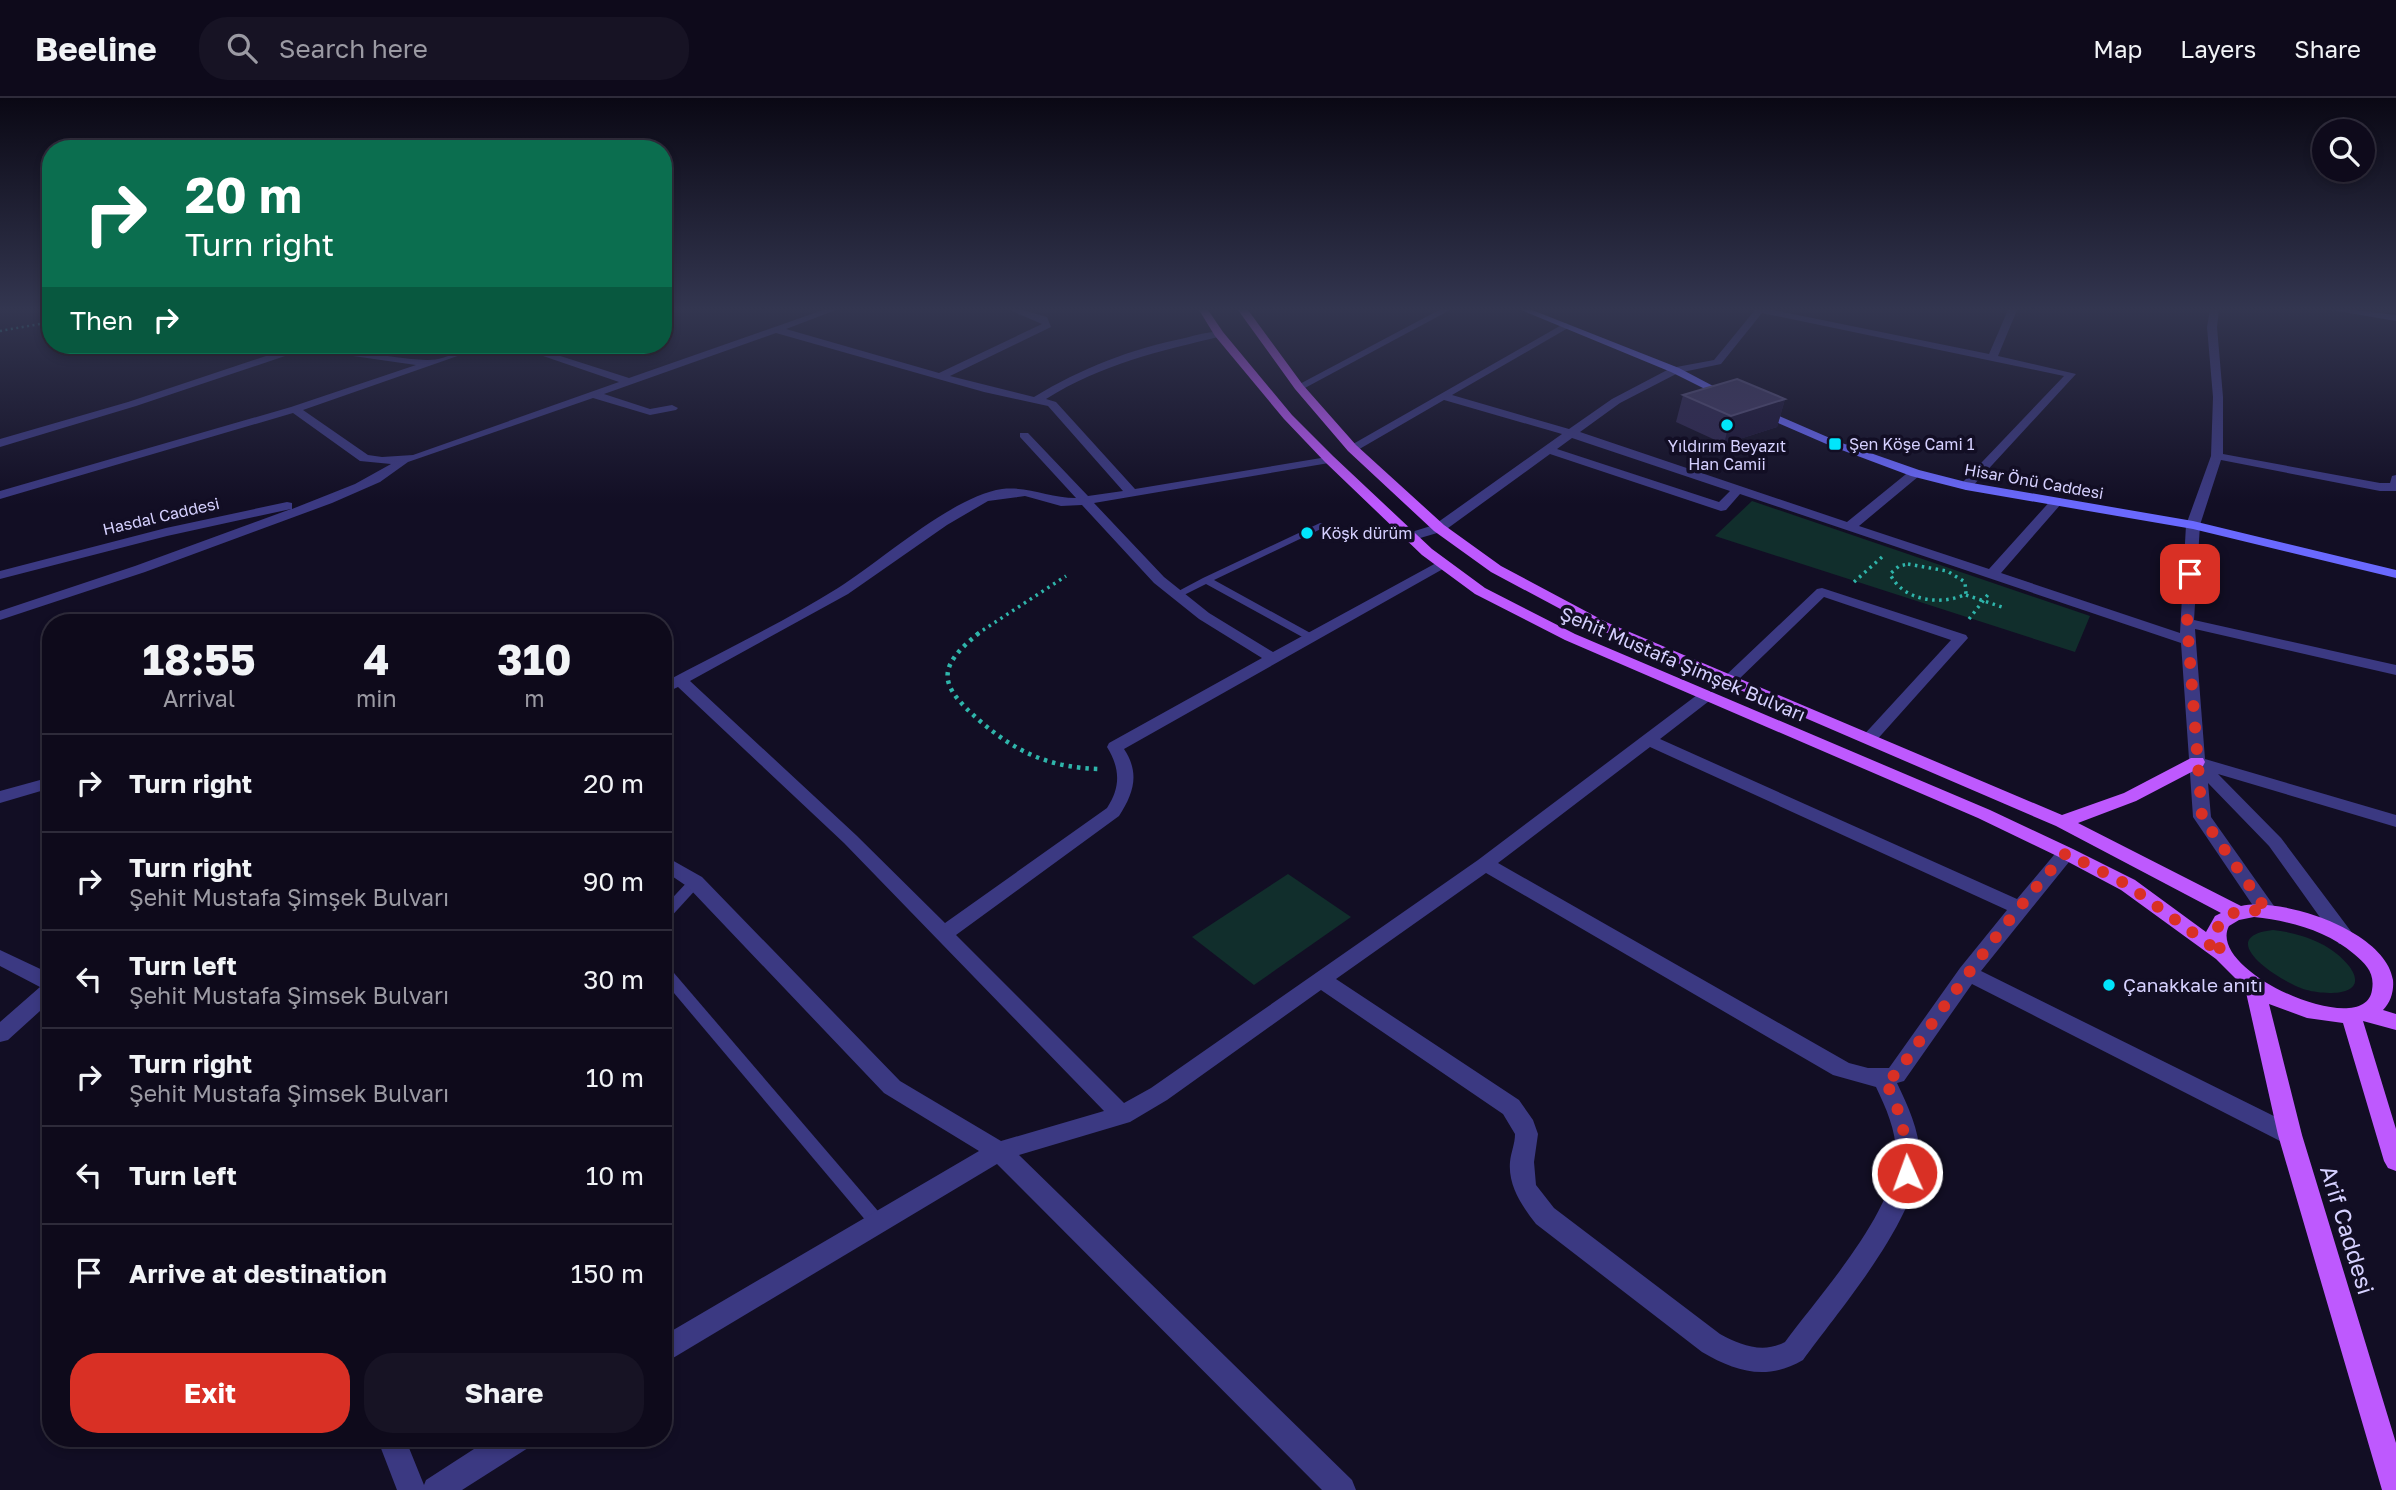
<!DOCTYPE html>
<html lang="en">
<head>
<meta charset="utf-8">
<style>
	:root { --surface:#0e0a1b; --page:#171324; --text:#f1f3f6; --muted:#9b9aa3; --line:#2e2b3a; --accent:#d93025 }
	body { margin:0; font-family:"Golos Text",sans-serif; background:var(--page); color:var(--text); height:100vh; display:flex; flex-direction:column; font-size:26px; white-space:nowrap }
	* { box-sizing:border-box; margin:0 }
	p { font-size:23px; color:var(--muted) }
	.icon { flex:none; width:38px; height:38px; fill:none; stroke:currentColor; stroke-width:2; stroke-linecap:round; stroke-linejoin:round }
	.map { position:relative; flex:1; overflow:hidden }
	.sheet { position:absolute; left:42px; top:516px; width:630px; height:833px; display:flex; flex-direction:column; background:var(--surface); border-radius:28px; box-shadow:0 4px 10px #0003,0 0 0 2px var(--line) }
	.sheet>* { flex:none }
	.guide { position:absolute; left:42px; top:42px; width:630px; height:214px; border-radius:28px; box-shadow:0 4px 10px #0003,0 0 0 2px var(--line); background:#0b6e4f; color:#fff; overflow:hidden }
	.tools { position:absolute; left:2312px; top:21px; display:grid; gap:14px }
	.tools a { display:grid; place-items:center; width:63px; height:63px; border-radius:50%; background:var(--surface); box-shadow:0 4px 10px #0003,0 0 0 2px var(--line); font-size:35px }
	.pin { position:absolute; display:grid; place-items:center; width:60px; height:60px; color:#fff; margin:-30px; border-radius:14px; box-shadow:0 4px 10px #0006 }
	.me { position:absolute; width:77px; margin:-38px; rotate:358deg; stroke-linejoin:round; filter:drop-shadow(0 0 5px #0008) }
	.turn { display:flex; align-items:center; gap:24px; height:147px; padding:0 28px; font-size:32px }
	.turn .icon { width:91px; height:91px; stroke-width:2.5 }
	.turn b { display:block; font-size:49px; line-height:60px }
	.then { display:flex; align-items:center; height:66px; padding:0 28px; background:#0003; gap:14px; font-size:26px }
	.eta { display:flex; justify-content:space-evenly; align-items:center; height:119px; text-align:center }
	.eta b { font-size:42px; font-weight:700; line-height:49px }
	.action { display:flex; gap:14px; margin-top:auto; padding:14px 28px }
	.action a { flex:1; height:80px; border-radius:28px; background:var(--accent); color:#fff; font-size:28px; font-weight:700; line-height:80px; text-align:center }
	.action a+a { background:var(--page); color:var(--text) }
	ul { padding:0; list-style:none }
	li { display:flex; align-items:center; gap:21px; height:98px; padding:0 28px; border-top:2px solid var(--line) }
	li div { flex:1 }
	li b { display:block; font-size:26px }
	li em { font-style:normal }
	header { display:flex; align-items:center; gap:42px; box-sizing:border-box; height:98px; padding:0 35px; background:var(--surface); border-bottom:2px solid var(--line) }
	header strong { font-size:33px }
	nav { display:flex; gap:38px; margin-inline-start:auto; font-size:24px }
	.search { width:490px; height:63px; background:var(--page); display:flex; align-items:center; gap:18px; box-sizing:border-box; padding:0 24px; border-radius:28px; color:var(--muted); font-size:26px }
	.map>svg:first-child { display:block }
	.green { fill:#112e2c }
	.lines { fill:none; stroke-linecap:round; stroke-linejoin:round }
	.path-far2 { stroke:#2fb5ab; stroke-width:2.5; stroke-dasharray:2 3.5; stroke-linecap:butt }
	.path-far1 { stroke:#2fb5ab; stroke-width:3.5; stroke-dasharray:2.5 4.5; stroke-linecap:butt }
	.path { stroke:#2fb5ab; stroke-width:4.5; stroke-dasharray:3.5 5; stroke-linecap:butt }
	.service { fill:#3b3982; fill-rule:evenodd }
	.minor { fill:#3b3982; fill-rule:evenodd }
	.secondary { fill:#6a69fe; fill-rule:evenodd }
	.primary { fill:#be59fe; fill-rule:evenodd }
	.wall { fill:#2f2751 }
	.shaded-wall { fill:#1c1537 }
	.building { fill:#413964; stroke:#58517c; stroke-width:2 }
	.route { stroke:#d93025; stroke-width:12; stroke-dasharray:0 21.6 }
	.poi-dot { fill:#01e5fb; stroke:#120e24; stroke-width:2.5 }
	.labels { text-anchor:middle; stroke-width:7; stroke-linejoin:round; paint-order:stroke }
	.far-poi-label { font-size:16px; fill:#d6d1ff; stroke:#120e24; text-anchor:start }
	.far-street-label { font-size:16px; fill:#d6d1ff; stroke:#120e24 }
	.street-label { font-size:19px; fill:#d6d1ff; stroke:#120e24 }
	.poi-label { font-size:19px; fill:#d6d1ff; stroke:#120e24; text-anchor:start }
	.near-street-label { font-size:23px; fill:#d6d1ff; stroke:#120e24 }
</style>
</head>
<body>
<header>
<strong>Beeline</strong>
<div class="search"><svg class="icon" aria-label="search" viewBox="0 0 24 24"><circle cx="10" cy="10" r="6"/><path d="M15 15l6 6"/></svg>Search here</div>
<nav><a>Map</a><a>Layers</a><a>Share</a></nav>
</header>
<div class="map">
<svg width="2396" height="1392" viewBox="0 0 2396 1392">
	<rect width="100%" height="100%" fill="#120e24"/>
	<g class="green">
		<polygon points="1752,403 2090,518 2075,554 1715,438"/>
		<polygon points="1288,776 1351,819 1254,887 1192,839"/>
		<path d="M2273 832C2300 835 2331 845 2349 868 2372 899 2324 897 2307 892 2283 886 2210 839 2273 832Z"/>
	</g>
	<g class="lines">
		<polyline class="path-far2" points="0,233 51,224"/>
		<g class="path-far1">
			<path d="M1908 466 1947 473 1965 484 1966 496C1941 508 1903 503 1890 476L1899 468Z"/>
			<polyline points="1854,484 1882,459"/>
			<polyline points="1966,497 2005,510"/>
			<polyline points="1969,521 1990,494"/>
			<polyline points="977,536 1066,478"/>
		</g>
		<path class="path" d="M979 535C934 571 940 588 980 623 1017 655 1051 670 1101 671"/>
		<g class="service">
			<polygon points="1320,425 1323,426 1323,430 1214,482 1314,537 1314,541 1306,541 1206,486 1180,499 1172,499 1171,497 1203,480"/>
			<polygon points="695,779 700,781 702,784 700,787 668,822 663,824 663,810 690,781"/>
			<polygon points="663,867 668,868 884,1120 887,1125 884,1130 878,1133 872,1130 663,882"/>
		</g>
		<g class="minor">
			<path d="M823 212H836L786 231 939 275 1042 226 1010 212H1023L1047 219 1051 229 950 278 1034 299C1082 270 1131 251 1185 240 1197 237 1211 233 1223 234V238C1159 253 1102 266 1046 301L1056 304 1135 391 1333 358V364L1329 365 1094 405 1164 479 1209 515 1273 554 1438 464 1443 463 1450 467 1124 651C1140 675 1134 695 1119 718L956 837 1124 1005 1151 990 1478 762 1701 594H1713L1715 597 1713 600 1660 641 2017 801 2059 751H2073L2075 755 2073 759 1981 873 2298 1030 2302 1037 2298 1044 2290 1047 2282 1044 1972 886 1904 983 1897 985C1908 1008 1919 1032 1920 1057 1920 1119 1839 1212 1803 1262 1767 1283 1736 1274 1702 1254L1536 1126C1522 1108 1508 1088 1510 1064 1511 1054 1515 1046 1515 1036L1503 1016 1321 892 1167 1002 1130 1024 1019 1057 1352 1382 1356 1392H1322L997 1066 663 1266V1238L979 1053 884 995 688 789 663 772V757L702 779 900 983 1001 1043 1104 1013 844 745 678 589 663 596V585C721 554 782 525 838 490 881 463 953 398 1002 391 1028 388 1050 400 1076 400L1020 339V335H1028L1088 398 1123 393 1048 308 984 294 776 235 604 296 650 311 672 307 678 310 676 312 650 317 593 300 408 364 380 384 332 405 145 474 0 522V513L135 468 291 411 167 438 0 481V473L166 430 287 404 292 405V411L355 386 391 366 360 363 293 315 0 401V393L291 309 416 267 318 253 291 256 136 308 0 349V341L128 304 290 250C336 245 380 260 426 262 447 263 467 247 489 247L303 312 368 357 382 359 413 357 619 284 511 247C521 247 530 251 540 251 549 252 559 247 569 247L551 255 629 280ZM1025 398 1061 408 1082 407 1154 485 1199 521 1262 560 1109 645 1107 649C1120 670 1121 689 1107 710L945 825 856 737 690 583 848 496 947 427 988 403ZM1650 649 2007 812 1960 870 1889 970H1868L1849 965 1498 765ZM1486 775 1833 977 1876 989C1886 1010 1896 1032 1896 1056 1897 1112 1818 1199 1785 1244 1763 1256 1740 1247 1720 1236L1554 1110 1536 1087 1534 1064 1538 1036 1533 1022 1519 1002 1336 881Z"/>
			<polygon points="1439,212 1450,212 1303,291 1294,289"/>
			<path d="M1755 212H1773L1989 256 2008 212H2017L1998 258 2076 276 1970 391 1966 392 1960 388 1962 385 2064 278 1762 215 1721 266 1678 275 1620 305 1580 334 1847 424 1911 372H1919V378L1859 428 1989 471 2053 400H2061V406L2001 475 2180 535 2186 427 2211 358 2213 299 2207 229 2210 212H2219L2217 229 2223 299V356L2380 385H2390L2392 378 2396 377V393H2380L2221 362 2200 427 2194 522 2396 567V577L2195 531 2205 661 2396 717V729L2218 676 2281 740 2353 836 2356 841 2353 846H2339L2269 748 2208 685 2211 719 2274 808 2277 813 2274 818H2260L2193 719 2181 545 1740 396 1726 412 1721 413 1550 356 1444 433 1410 443 1403 439 1405 436 1434 427 1562 336 1444 302 1356 353 1346 350 1565 225 1568 226V230L1452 297 1569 331 1612 301 1671 270 1714 262ZM1572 340 1730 393 1719 404 1557 351Z"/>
			<polygon points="2331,212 2354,212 2396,217 2396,223"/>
			<polygon points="1822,490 1966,537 1968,540 1874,645 1868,646 1860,641 1951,542 1824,499 1737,583 1731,585 1723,580 1817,491"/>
			<polygon points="51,679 51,690 0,705 0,693"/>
			<polygon points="0,852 51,876 51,903 8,942 0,944 0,924 40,889 0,868"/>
			<polygon points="377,1340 405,1340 424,1387 426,1382 491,1340 532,1340 528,1350 462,1392 397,1392"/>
		</g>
		<g class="secondary">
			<polygon points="1521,212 1532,212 1679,270 1734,299 1725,301 1671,274"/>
			<polygon points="1753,310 1761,310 1839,344 1919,372 1966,384 2193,423 2396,472 2396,480 2193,431 1966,392 1911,378 1831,348 1753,314"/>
		</g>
		<path class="primary" d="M1199 212H1208L1223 234 1292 317 1333 358 1432 451 1485 490 1575 536 1990 712 2073 751 2135 782 2206 834 2215 818 2221 815 2056 728 1596 530 1491 474 1434 433 1348 353 1295 291 1238 212H1248L1303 287 1356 347 1444 427 1501 468 1606 524 2062 717 2124 695 2191 660H2203L2205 664 2203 668 2136 703 2078 725 2241 808C2283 799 2386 833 2393 882 2394 893 2391 904 2383 912L2396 916V932L2363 923 2396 1031V1073L2388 1070 2384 1063 2343 925 2307 920 2269 906 2302 1037 2396 1345V1392H2382L2278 1037 2245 890 2216 861 2121 792 2059 759 1978 720 1565 542 1475 496 1422 457 1325 364 1284 321 1215 238ZM2254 819C2290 823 2326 832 2354 856 2366 866 2375 875 2372 892 2365 944 2205 873 2229 828L2239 822Z"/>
	</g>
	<polygon class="wall" points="1683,297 1785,301 1777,329 1724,346 1676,324"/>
	<polygon class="shaded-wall" points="1785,301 1777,329 1724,346 1731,318"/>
	<polygon class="building" points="1737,281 1785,301 1731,318 1683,297"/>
	<linearGradient id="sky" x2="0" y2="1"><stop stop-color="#0a0814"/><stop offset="0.52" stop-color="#333650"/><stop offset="1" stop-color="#333650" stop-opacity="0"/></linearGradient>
	<rect width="2396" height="406" fill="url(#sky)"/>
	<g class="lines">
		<path class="route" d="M1907 1075C1907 1039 1901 1012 1884 981L1896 977C1949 900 2003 825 2066 755L2128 787 2222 856C2205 817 2234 810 2267 813L2202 719 2187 524 2190 476"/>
	</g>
	<g class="poi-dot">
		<circle cx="1727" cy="327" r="7"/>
		<rect x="1828" y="339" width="14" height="14" rx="3.5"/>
		<circle cx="1307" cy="435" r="7"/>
		<circle cx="2109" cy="887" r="7"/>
	</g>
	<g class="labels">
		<g class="far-poi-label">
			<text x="1849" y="352">Şen Köşe Cami 1</text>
			<text x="1727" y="354" text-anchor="middle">Yıldırım Beyazıt<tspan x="1727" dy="18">Han Camii</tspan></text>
			<text x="1321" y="441">Köşk dürüm</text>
		</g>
		<g class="far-street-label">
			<text transform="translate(2034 383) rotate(10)" y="6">Hisar Önü Caddesi</text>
			<text transform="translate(161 418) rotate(-13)" y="6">Hasdal Caddesi</text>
		</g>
		<g class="street-label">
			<text transform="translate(1683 566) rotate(23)" y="7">Şehit Mustafa Şimşek Bulvarı</text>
		</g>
		<g class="poi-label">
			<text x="2123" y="894">Çanakkale anıtı</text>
		</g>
		<g class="near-street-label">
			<text transform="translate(2347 1132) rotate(73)" y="8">Arif Caddesi</text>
		</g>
	</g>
</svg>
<div class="tools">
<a><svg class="icon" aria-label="search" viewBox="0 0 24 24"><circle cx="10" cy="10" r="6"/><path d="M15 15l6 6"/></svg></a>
</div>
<div class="pin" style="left:2190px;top:476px;background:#d93025"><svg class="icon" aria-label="arrive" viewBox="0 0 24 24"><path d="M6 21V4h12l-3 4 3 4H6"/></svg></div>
<svg class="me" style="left:1907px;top:1075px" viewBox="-20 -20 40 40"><circle r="17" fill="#d93025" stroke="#fff" stroke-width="3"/><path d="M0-11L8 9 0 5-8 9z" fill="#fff"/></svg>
<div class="guide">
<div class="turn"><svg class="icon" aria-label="right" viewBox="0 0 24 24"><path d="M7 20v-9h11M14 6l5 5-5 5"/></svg><div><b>20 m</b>Turn right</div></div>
<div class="then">Then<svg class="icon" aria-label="right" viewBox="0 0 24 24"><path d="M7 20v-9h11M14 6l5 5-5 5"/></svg></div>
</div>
<section class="sheet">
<div class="eta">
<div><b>18:55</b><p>Arrival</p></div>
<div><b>4</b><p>min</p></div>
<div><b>310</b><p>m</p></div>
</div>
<ul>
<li><svg class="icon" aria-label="right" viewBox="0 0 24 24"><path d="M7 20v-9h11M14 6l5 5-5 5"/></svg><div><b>Turn right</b></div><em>20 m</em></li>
<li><svg class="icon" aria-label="right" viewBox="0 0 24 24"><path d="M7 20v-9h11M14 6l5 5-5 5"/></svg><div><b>Turn right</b><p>Şehit Mustafa Şimşek Bulvarı</p></div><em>90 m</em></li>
<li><svg class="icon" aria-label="left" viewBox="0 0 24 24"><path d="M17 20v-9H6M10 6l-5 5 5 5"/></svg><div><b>Turn left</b><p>Şehit Mustafa Şimsek Bulvarı</p></div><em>30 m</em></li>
<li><svg class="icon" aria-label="right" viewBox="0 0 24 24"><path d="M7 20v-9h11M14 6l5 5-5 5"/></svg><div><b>Turn right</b><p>Şehit Mustafa Şimsek Bulvarı</p></div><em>10 m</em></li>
<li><svg class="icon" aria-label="left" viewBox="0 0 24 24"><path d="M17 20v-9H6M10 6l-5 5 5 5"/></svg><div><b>Turn left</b></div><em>10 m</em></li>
<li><svg class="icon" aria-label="arrive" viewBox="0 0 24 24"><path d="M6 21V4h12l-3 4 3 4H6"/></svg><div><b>Arrive at destination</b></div><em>150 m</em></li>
</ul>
<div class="action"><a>Exit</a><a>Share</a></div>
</section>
</div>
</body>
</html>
